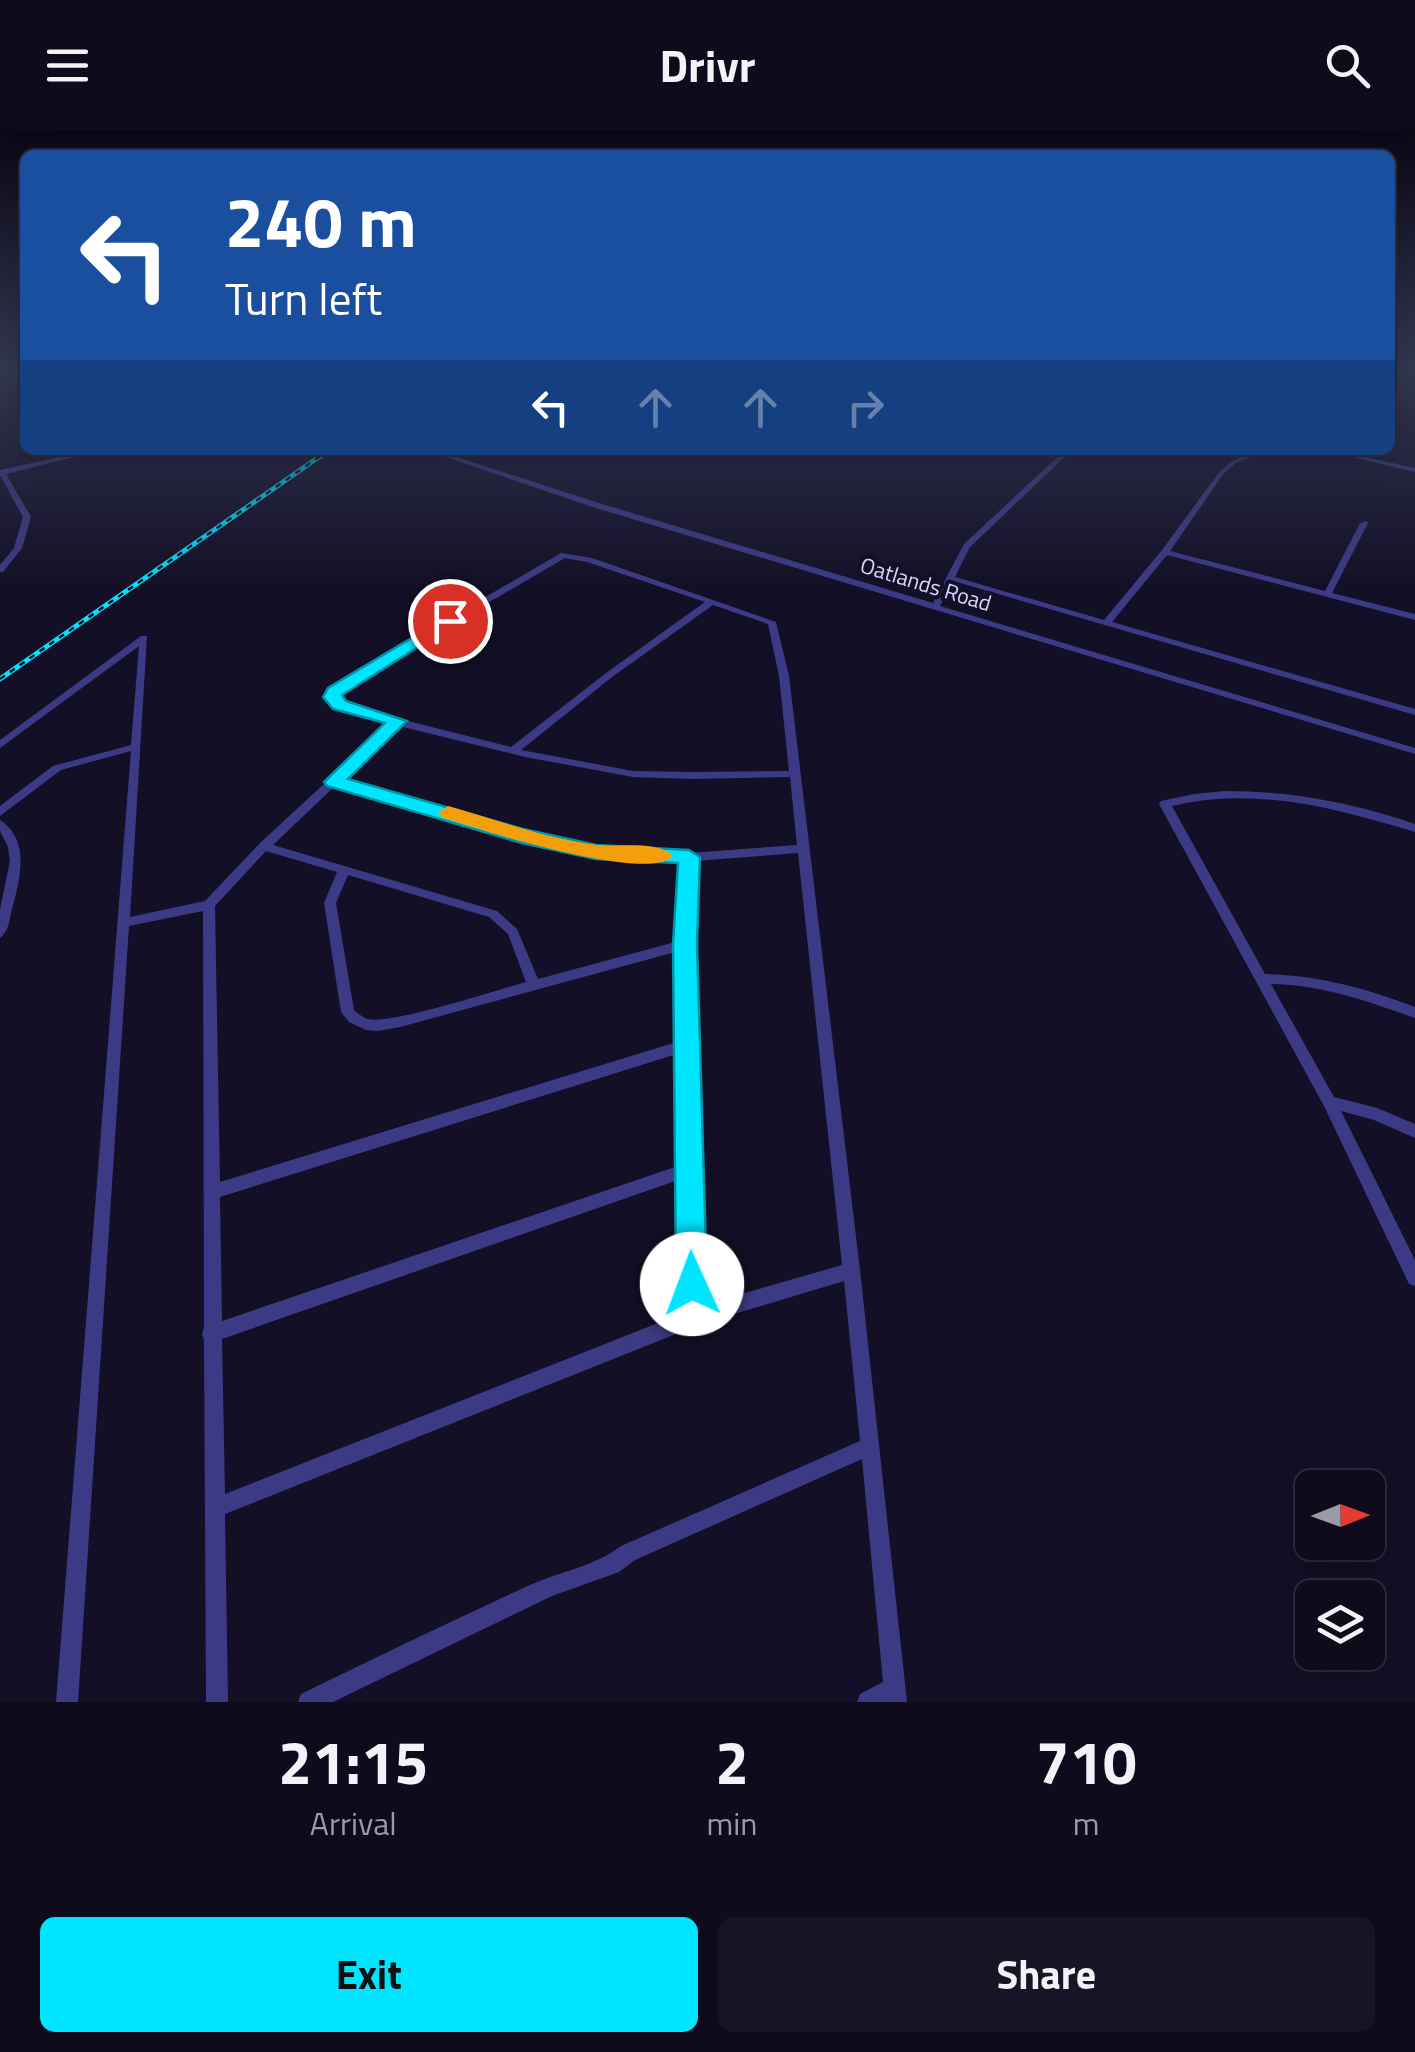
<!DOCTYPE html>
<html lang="en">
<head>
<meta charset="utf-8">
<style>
	:root { --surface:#0e0b1c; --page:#171425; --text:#f1f3f6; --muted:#9b9ba3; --line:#2e2b3b; --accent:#00e5ff }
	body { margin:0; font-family:"Titillium Web",sans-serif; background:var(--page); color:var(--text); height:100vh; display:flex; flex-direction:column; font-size:38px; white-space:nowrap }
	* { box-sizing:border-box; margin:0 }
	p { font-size:32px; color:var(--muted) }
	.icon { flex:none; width:55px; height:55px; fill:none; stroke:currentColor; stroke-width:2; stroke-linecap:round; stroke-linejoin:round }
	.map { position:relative; height:1572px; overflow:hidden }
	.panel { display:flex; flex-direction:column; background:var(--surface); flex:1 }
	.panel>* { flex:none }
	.banner { position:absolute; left:20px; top:20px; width:1375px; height:305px; border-radius:15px; box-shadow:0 5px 25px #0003,0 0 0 2px var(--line); background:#1a4fa0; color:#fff; overflow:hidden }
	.needle { width:65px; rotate:89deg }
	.controls { position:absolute; left:1295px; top:1340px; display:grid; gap:20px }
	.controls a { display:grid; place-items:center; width:90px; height:90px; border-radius:15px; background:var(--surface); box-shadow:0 5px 25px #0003,0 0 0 2px var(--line); font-size:50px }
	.pin { position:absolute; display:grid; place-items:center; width:85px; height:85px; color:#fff; margin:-42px; border:5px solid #fff; border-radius:50%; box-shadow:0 2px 10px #0007 }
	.me { position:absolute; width:110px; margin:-55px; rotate:358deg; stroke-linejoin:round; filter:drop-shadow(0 0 8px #0008) }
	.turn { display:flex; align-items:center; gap:35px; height:210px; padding:0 40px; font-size:45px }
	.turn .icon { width:130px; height:130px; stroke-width:2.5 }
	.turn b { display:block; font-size:70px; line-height:85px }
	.lanes { display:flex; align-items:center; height:95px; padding:0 40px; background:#0003; justify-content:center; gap:50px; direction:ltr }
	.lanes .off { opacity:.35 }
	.eta { display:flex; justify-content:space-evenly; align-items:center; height:170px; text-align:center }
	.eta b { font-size:60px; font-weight:700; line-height:70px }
	.button { display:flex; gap:20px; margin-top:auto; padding:20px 40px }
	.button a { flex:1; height:115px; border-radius:15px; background:var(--accent); color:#111; font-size:40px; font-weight:700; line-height:115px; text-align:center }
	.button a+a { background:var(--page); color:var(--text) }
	header { display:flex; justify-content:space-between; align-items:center; height:130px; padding:0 40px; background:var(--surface); font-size:45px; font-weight:700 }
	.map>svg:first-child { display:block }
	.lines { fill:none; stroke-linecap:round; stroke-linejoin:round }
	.minor { fill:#3d3a85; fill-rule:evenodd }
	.rail-casing { stroke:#00e5ff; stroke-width:5 }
	.rail { stroke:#130f26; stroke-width:2.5; stroke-dasharray:6; stroke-linecap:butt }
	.route { fill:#00e5ff; stroke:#0095a6; stroke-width:2.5 }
	.slow { fill:#f59e0b }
	.labels { text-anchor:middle; stroke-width:8; stroke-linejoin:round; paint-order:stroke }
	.far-street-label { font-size:22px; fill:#d9d4ff; stroke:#130f26 }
</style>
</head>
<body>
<header><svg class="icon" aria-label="menu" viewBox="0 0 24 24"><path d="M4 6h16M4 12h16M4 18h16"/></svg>Drivr<svg class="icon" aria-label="search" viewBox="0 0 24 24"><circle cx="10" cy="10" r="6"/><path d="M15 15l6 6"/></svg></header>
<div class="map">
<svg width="1415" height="1572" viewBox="0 0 1415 1572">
	<rect width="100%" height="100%" fill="#130f26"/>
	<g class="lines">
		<g class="minor">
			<polygon points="91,320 103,320 6,344 31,387 22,418 3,442 0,442 0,435 14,418 23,387 0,345 0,340"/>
			<path d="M425 320H435L602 374 933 473 964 414 1065 320H1072L970 417 955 447 1104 490 1162 420 1220 341C1233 330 1248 320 1265 320L1236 333 1224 343 1170 421 1325 461 1360 393 1367 391 1368 393 1332 463 1415 484V490L1167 425 1112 492 1415 579V585L953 451 940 476 1415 618V624L596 378Z"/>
			<polygon points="1322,320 1334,320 1415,338 1415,342"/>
			<path d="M561 423 592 428 776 492 789 546 860 1140 907 1572H857L860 1564 883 1552 862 1329 635 1430 619 1442 552 1466 333 1572H298L301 1564C377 1527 453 1490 530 1455 559 1442 595 1436 621 1416L860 1311 844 1151 701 1194 225 1384 228 1572H206L204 1210 202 1204 204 1198 203 781 129 796 78 1572H56L131 621 61 640 0 686V676L53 636 131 615 139 516 0 618V610L141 506H147L130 787 205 771 260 713 390 593 344 578 329 569V565L343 550ZM565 428 587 432 705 472 606 543 511 617 384 585 351 574 338 566 349 554ZM713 475 768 494 779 546 789 641 693 642 633 641 521 620 612 547ZM399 596 525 627 633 647 693 649 790 647 797 715 689 723 596 718 524 702 340 651ZM335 656 523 710 596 726 683 731 679 811 538 849 517 799 497 781 273 715ZM266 721 337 742 324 773 341 882 349 892 366 900 378 901 400 897 679 821 680 911 220 1052 215 776ZM798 723 842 1135 707 1174 699 1141 691 814 695 731ZM348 745 489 787 508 804 526 852C498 860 389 895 368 889 362 887 359 884 354 880L336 773ZM680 923 681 1035 222 1191 220 1067ZM681 1049 683 1141 691 1180 225 1364 222 1209Z"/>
			<path d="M1225 661C1291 661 1353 673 1415 694V702C1335 678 1255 656 1172 676L1265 844C1318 845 1366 858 1415 877V888C1367 871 1323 855 1271 854L1334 967 1377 978 1415 994V1008L1374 990 1341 981 1415 1130V1156L1409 1154 1324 976 1159 674 1161 671 1194 664Z"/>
			<path d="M0 690C31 710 20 750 12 779 9 791 9 801 0 808V779L10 731 8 717 0 701Z"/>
		</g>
		<g class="rail-casing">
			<polyline id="rail" points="0,549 329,320"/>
		</g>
		<use href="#rail" class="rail"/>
	</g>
	<linearGradient id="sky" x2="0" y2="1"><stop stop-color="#0a0815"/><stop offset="0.52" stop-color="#333752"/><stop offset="1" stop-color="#333752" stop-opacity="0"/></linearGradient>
	<rect width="1415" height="459" fill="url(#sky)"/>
	<polygon class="route" points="445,488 459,491 342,565 346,571 407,591 348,649 523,699 596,715 689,720 700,727 697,814 707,1154 703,1165 692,1169 681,1165 676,1154 673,814 678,733 596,729 522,713 327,656 324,652 385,593 333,579 323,567 328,558"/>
	<path class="slow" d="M448 676C498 690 547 709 598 715 619 717 659 710 673 726 649 754 478 699 441 687L438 683Z"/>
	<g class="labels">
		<g class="far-street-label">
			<text transform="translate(926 454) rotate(17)" y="8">Oatlands Road</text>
		</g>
	</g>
</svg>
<div class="controls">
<a><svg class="needle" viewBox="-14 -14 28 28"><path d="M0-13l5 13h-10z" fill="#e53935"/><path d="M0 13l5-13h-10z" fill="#9b9ba3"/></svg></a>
<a><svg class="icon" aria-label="layers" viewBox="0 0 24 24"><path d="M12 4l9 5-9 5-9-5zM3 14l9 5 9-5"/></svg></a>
</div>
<div class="pin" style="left:450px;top:491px;background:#d93025"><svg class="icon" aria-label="arrive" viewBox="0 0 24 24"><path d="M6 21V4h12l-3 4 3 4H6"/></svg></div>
<svg class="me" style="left:692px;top:1154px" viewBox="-20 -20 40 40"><circle r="19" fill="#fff"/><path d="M0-13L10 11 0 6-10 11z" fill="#00e5ff"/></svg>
<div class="banner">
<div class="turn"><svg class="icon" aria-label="left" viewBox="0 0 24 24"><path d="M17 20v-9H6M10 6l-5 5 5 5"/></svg><div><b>240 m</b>Turn left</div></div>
<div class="lanes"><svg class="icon" aria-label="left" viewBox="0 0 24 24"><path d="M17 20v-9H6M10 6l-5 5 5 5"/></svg><svg class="icon off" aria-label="ahead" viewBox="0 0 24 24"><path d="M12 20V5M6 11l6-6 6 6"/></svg><svg class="icon off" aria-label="ahead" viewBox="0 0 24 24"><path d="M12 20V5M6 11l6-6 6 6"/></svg><svg class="icon off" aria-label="right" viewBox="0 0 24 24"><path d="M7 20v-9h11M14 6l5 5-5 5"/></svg></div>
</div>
</div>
<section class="panel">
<div class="eta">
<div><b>21:15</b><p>Arrival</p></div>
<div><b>2</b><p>min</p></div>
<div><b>710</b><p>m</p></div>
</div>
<div class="button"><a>Exit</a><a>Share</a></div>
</section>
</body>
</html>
